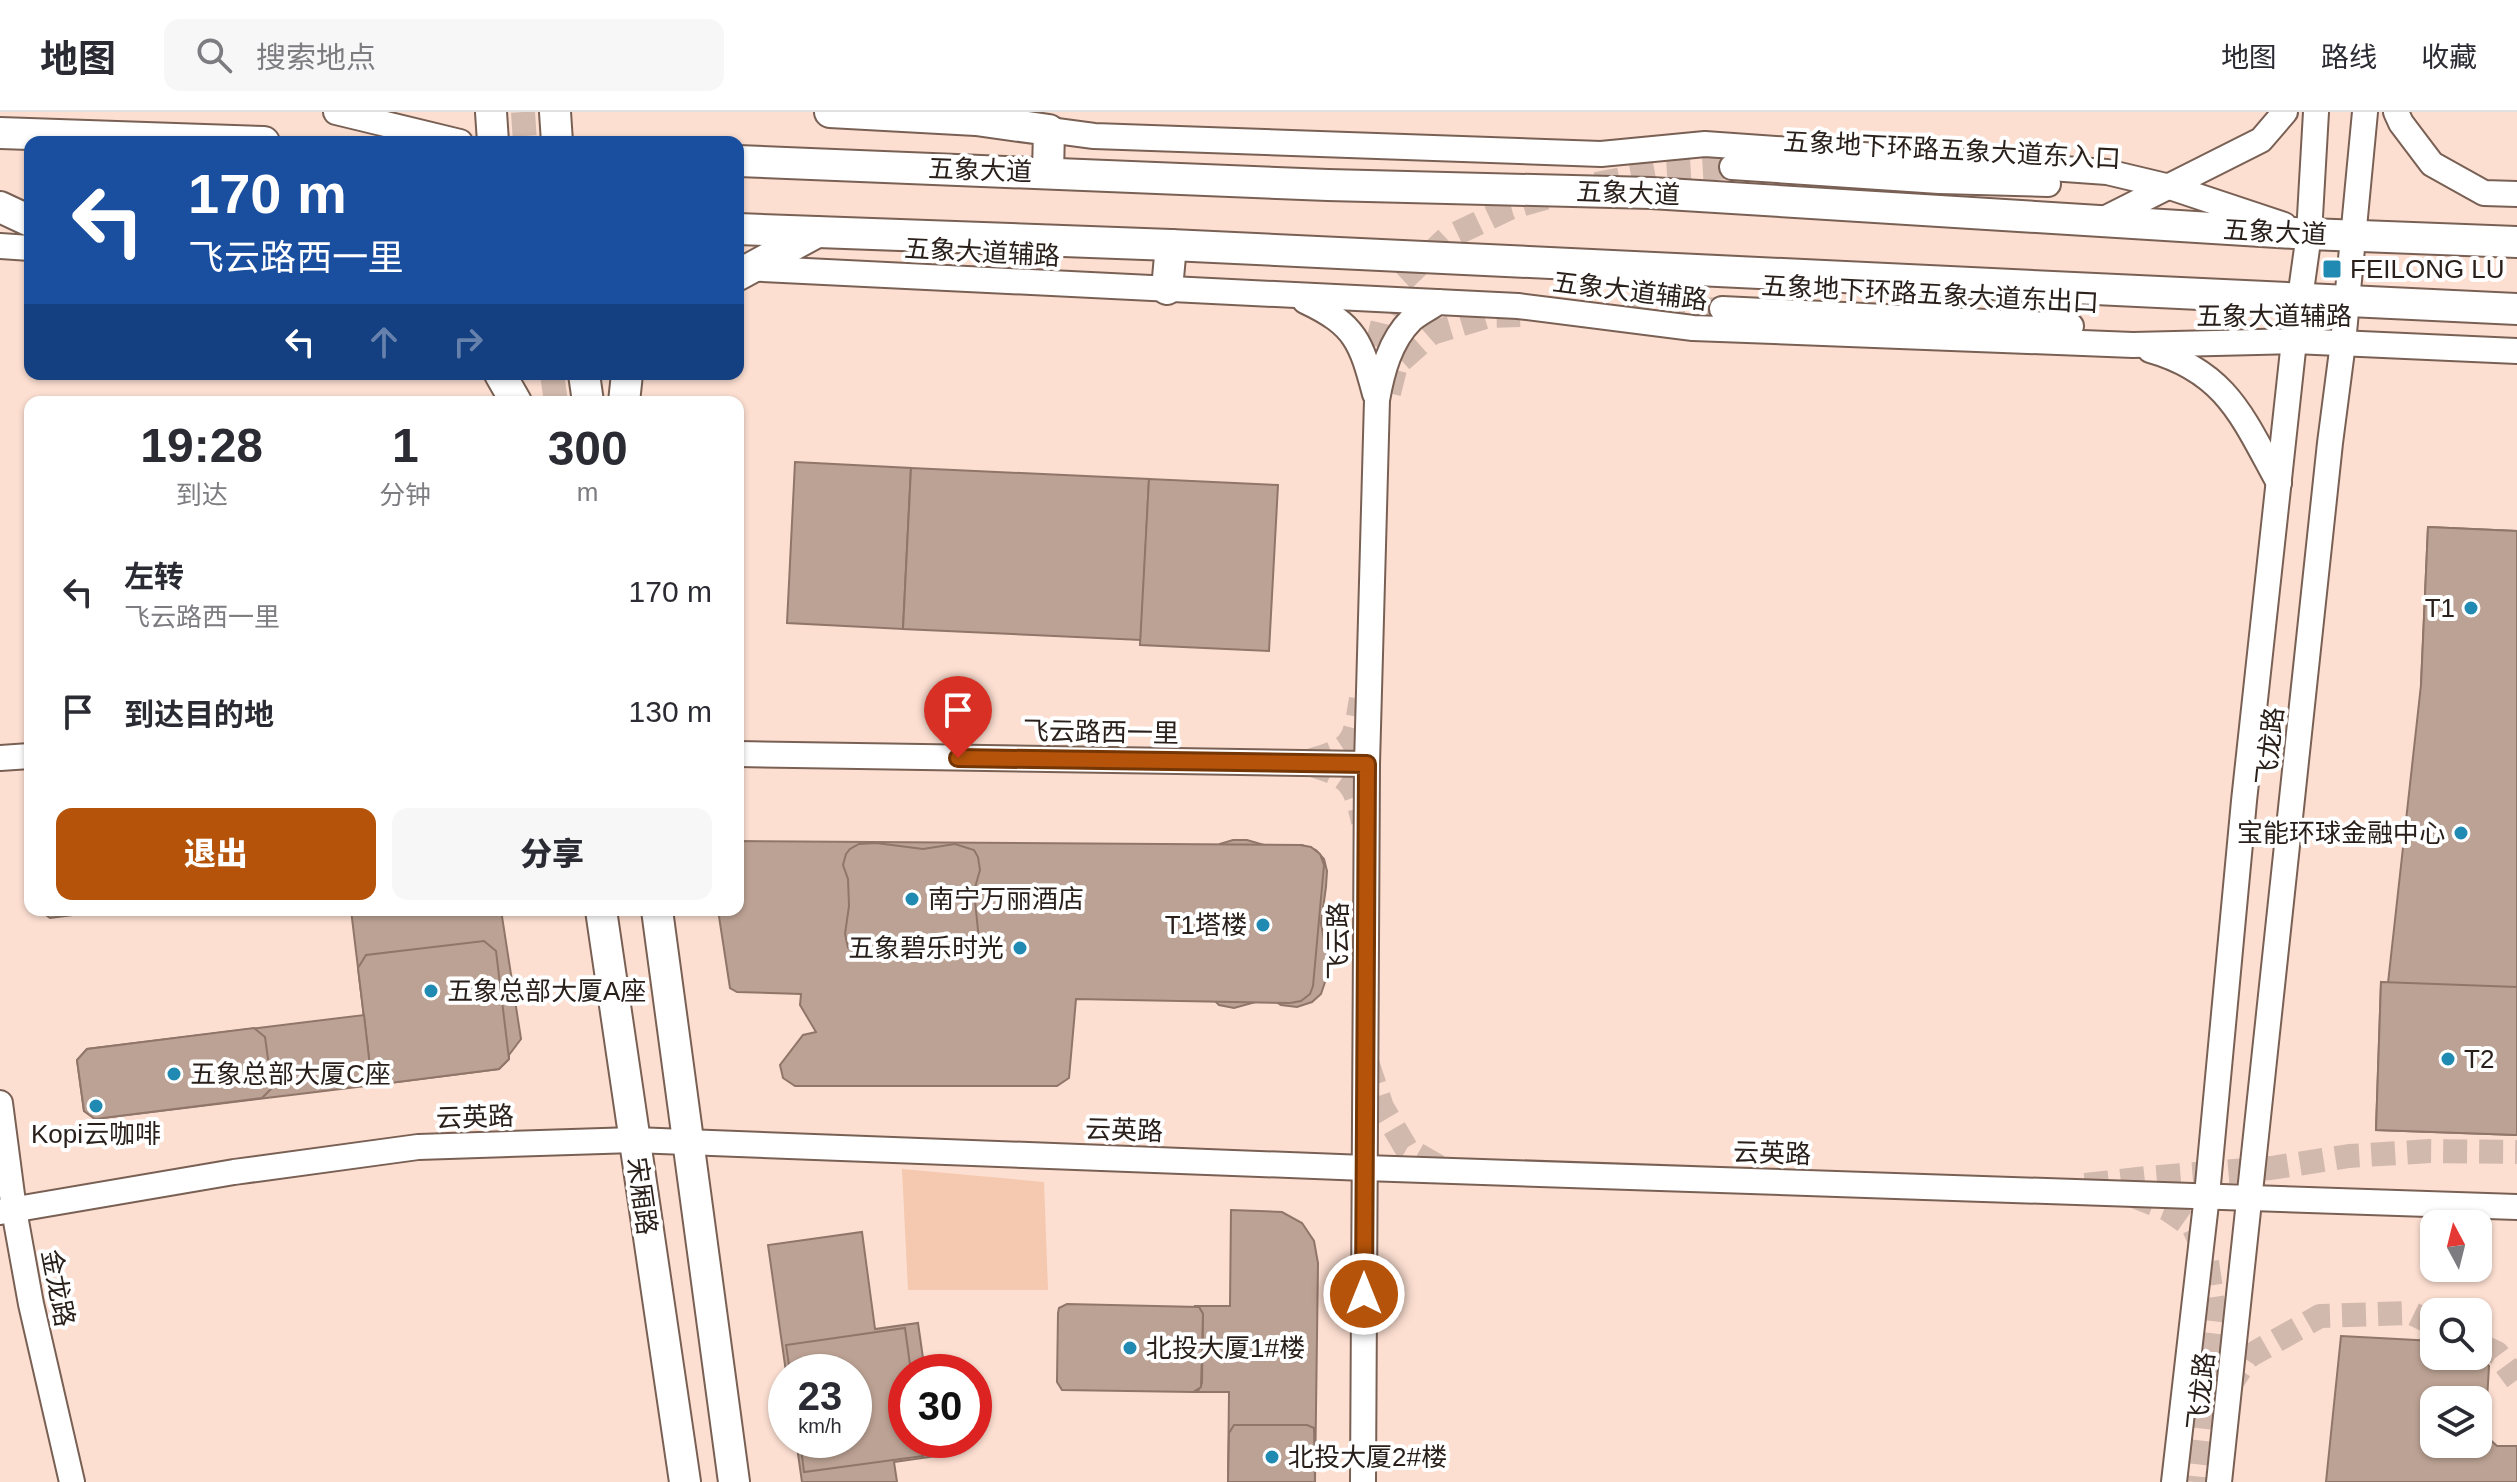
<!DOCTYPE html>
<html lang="zh">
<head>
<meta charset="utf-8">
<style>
	:root { --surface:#fff; --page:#f7f7f7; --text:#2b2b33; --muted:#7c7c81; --line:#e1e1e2; --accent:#b45309 }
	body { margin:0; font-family:Helvetica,"Noto Sans SC",sans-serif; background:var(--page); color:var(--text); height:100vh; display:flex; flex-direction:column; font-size:30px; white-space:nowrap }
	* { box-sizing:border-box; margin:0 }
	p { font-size:26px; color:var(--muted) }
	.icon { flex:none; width:44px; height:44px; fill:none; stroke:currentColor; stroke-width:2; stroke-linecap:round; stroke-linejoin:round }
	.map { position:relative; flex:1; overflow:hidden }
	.side { position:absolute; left:24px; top:284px; width:720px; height:520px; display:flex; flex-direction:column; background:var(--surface); border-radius:16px; box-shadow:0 2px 6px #0004 }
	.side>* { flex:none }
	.guide { position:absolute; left:24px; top:24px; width:720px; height:244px; border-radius:16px; box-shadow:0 2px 6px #0004; background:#1a4fa0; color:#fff; overflow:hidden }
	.needle { width:52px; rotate:353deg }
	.buttons { position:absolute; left:2420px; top:1098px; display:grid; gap:16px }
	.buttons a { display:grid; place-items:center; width:72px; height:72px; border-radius:16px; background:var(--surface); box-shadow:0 2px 6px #0004; font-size:40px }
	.speed { position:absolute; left:768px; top:1242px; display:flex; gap:16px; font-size:40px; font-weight:700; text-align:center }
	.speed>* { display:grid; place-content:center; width:104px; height:104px; border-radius:50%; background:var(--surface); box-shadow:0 2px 6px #0004; line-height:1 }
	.speed small { font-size:20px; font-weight:400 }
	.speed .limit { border:12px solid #d22; background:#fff; color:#111 }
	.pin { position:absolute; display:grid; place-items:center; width:68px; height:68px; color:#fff; margin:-82px -34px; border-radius:50% 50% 50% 0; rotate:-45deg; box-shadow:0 0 8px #0007 }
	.pin .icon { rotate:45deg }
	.me { position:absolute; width:88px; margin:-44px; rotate:0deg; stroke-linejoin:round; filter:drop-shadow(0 0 6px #0008) }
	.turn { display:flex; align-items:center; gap:28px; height:168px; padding:0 32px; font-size:36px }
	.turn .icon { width:104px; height:104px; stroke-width:2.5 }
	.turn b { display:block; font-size:56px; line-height:68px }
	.lanes { display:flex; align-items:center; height:76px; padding:0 32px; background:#0003; justify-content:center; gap:40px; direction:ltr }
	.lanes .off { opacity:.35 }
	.eta { display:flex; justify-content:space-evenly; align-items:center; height:136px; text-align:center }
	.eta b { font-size:48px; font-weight:800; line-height:56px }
	.cta { display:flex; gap:16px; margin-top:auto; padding:16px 32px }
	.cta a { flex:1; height:92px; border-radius:16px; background:var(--accent); color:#fff; font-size:32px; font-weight:800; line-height:92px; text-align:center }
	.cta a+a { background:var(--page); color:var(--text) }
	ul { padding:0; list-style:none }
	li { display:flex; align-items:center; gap:24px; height:120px; padding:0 32px }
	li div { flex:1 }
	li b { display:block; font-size:30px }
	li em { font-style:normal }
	header { display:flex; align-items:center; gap:48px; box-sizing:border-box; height:112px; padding:0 40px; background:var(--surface); border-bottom:2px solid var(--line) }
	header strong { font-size:38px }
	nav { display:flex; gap:44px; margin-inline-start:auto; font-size:28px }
	.search { width:560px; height:72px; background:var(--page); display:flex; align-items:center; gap:20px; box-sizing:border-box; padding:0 28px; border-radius:16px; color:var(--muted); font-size:30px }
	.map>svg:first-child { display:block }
	.green { fill:#f5c8b0 }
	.building { fill:#bca294; stroke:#8f7669; stroke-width:2; fill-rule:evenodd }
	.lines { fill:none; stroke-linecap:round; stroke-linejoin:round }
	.minor-tunnel { stroke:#d2b9ad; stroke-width:24; stroke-dasharray:24 12; stroke-linecap:butt }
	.minor-casing { stroke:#796054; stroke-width:28 }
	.major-casing { stroke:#796054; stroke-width:34 }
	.minor { stroke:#fff; stroke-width:24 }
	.major { stroke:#fff; stroke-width:30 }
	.route-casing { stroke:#753606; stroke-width:20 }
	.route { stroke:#b45309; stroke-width:14 }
	.poi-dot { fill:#208ab2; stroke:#fff; stroke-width:3 }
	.labels { text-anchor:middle; stroke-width:8; stroke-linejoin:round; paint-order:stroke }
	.street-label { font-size:26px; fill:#2a201b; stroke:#fff }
	.poi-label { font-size:26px; fill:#2a201b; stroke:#fff; text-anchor:start }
</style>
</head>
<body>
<header>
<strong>地图</strong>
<div class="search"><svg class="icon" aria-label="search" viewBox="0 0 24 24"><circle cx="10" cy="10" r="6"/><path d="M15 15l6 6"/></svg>搜索地点</div>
<nav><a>地图</a><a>路线</a><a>收藏</a></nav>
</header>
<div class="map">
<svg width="2517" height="1370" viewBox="0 0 2517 1370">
	<rect width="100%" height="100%" fill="#fcdfd1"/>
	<polygon class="green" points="902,1057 1044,1070 1048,1178 908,1178"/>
	<g class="building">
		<polygon points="795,350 911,356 903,517 787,511"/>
		<polygon points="911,356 1149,367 1141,528 903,517"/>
		<polygon points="1149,367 1278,373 1269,539 1140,533"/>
		<polygon points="2428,415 2517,419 2517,576 2421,573"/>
		<polygon points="2428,415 2517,419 2517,1023 2376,1018 2381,870 2388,871 2421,573"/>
		<polygon points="1233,728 1247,728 1274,736 1302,733 1316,738 1324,747 1327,759 1326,775 1321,811 1327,844 1326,867 1321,882 1312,890 1297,895 1281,893 1270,886 1234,896 1219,893 1210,884 1204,874 1202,855 1206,824 1203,751 1210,740 1220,732"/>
		<polygon points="738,729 1300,733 1311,735 1320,742 1324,753 1313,874 1310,882 1301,889 1290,891 1076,887 1069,966 1057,974 795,974 783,966 780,953 803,923 816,920 800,893 801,882 737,880 730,876 718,798 738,798"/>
		<polygon points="876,731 923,737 955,732 974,738 978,745 980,758 974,779 979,828 973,839 962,842 949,842 920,836 864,842 855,841 848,836 845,822 849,794 848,767 843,753 846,742 850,737 859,732"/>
		<polygon points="39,798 112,798 50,806"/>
		<polygon points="351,798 501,798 521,927 509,943 509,947 499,957 382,972 371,963"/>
		<polygon points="484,829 496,839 509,947 499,957 382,972 371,963 358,856 366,843"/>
		<polygon points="2381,870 2517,875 2517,1023 2376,1018"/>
		<polygon points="364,903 371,963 382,972 95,1007 84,999 77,948 87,937"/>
		<polygon points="254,916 265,925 272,976 262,986 95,1007 84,999 77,948 87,937"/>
		<polygon points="1231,1098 1282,1100 1302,1111 1314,1129 1318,1151 1315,1370 1228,1370 1229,1280 1193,1280 1198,1279 1202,1271 1203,1202 1199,1195 1194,1194 1230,1194"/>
		<polygon points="862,1120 875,1217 918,1211 925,1260 906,1260 906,1328 934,1328 937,1344 894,1350 897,1370 802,1370 796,1328 854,1328 854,1260 786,1260 768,1133"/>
		<polygon points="1067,1192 1199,1195 1203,1202 1201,1275 1193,1280 1062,1278 1057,1270 1058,1201 1059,1196"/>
		<polygon points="905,1216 911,1260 906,1260 906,1328 920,1328 923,1344 804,1360 800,1328 854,1328 854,1260 790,1260 786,1233"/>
		<path d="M2341 1224 2434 1229V1244H2478V1241L2489 1254 2485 1323 2497 1334H2517V1370H2326ZM2434 1288H2478V1332H2434Z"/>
		<polygon points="1234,1313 1307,1313 1314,1316 1315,1370 1228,1370 1229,1321"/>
	</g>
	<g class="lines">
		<g class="minor-tunnel">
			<polyline points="523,0 525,30"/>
			<polyline points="1596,72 1664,59 1732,55"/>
			<polyline points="1625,200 1722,197"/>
			<polyline points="552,262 556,290"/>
			<polyline points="1371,270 1372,255 1383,209 1403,168 1447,126 1510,96 1552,84"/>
			<polyline points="1389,281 1396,253 1432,221 1489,204 1520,203"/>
			<path d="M1309 649C1355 635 1353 633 1361 587"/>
			<path d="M1309 652C1350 665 1354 669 1363 710"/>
			<polyline points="1367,950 1382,995 1406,1036 1441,1056 1452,1060"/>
			<polyline points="2085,1073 2147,1066 2271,1056 2349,1044 2430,1039 2517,1040"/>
			<polyline points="2131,1083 2167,1097 2194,1116 2206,1143 2214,1197 2195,1370"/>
			<polyline points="2478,1232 2497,1241 2517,1268"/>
			<polyline points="2227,1278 2249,1244 2320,1204 2411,1201 2434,1212"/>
		</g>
		<g class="minor-casing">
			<g id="minor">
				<polyline points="336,0 460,30"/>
				<polyline points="2396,0 2401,11 2432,52 2484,81 2517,82"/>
				<polyline points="1049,18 1094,24 1601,42 1705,32 2107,60 2170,75 2284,113"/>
				<polyline points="1732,55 1939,69 2048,72"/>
				<polyline points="2100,109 2261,28 2285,0"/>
				<polyline points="0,134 30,136"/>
				<polyline points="744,156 1518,194 1693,216 2133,233 2294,229 2517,239"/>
				<path d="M1305 189C1356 213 1361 230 1375 282"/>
				<polyline points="1722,197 2071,214"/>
				<path d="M2150 238C2227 260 2243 306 2279 371"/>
				<polyline points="738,642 1367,652"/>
				<polyline points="0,646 30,644"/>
				<polyline points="0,991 14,1098 31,1192 72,1370"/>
				<polyline points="0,1100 234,1060 418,1035 634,1028 1365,1056 2517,1095"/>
				<path d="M1363 1370 1367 652 1377 288C1382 260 1390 229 1411 208 1419 201 1430 196 1438 190"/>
				<polyline points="2174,1370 2207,1083 2244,689 2294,229 2309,122 2316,0"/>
				<polyline points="2219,1370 2330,331 2343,231 2365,0"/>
			</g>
		</g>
		<g class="major-casing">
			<g id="major">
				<polyline points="491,0 493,30"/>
				<polyline points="555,0 557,30"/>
				<polyline points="830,0 976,8 1049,18 1048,61"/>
				<polyline points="0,21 264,30"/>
				<polyline points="738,49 1328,73 1651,81 2309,122 2517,130"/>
				<polyline points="0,95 30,109"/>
				<polyline points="738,117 1171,133 2517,197"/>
				<polyline points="738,163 817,120"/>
				<polyline points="1167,177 1171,133"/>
				<polyline points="500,262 516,290"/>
				<polyline points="584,262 588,290"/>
				<polyline points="624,290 627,262"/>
				<polyline points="601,798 685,1370"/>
				<polyline points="657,798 734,1370"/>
			</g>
		</g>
		<use href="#minor" class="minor"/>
		<use href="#major" class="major"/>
	</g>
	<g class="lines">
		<g class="route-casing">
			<polyline id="route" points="958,646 1367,652 1364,1182"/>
		</g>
		<use href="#route" class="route"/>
	</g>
	<g class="poi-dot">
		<rect x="2322" y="147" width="20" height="20" rx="4"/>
		<circle cx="2471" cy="496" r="8"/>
		<circle cx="2461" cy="721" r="8"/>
		<circle cx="912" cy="787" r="8"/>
		<circle cx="1263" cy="813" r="8"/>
		<circle cx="1020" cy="836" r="8"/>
		<circle cx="431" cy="879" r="8"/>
		<circle cx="2448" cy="947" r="8"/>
		<circle cx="174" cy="962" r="8"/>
		<circle cx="96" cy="994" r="8"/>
		<circle cx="1130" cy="1236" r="8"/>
		<circle cx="1272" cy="1345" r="8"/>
	</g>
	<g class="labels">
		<g class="street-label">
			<text transform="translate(1952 38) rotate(3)" y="9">五象地下环路五象大道东入口</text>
			<text transform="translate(980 58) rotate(2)" y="9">五象大道</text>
			<text transform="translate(1628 81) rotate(2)" y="9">五象大道</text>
			<text transform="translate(2275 120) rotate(3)" y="9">五象大道</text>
			<text transform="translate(982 140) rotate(3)" y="9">五象大道辅路</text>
			<text transform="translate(1630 179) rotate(7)" y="9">五象大道辅路</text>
			<text transform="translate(1930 182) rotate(3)" y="9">五象地下环路五象大道东出口</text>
			<text x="2274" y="213">五象大道辅路</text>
			<text transform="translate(1101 620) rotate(1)" y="9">飞云路西一里</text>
			<text transform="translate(2270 634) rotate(-84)" y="9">飞龙路</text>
			<text transform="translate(1338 829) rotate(-90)" y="9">飞云路</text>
			<text transform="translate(475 1005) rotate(-2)" y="9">云英路</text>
			<text transform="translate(1124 1018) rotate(2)" y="9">云英路</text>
			<text transform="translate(1772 1041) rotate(2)" y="9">云英路</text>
			<text transform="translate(642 1084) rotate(82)" y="9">宋厢路</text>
			<text transform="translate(58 1176) rotate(79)" y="9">金龙路</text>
			<text transform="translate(2201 1279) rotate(-84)" y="9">飞龙路</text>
		</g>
		<g class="poi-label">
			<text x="2350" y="166">FEILONG LU</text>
			<text x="2455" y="505" text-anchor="end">T1</text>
			<text x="2445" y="730" text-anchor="end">宝能环球金融中心</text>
			<text x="928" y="796">南宁万丽酒店</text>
			<text x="1247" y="822" text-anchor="end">T1塔楼</text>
			<text x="1004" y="845" text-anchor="end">五象碧乐时光</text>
			<text x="447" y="888">五象总部大厦A座</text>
			<text x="2464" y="956">T2</text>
			<text x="190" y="971">五象总部大厦C座</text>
			<text x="96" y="1031" text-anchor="middle">Kopi云咖啡</text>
			<text x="1146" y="1245">北投大厦1#楼</text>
			<text x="1288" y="1354">北投大厦2#楼</text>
		</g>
	</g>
</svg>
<div class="buttons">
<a><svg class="needle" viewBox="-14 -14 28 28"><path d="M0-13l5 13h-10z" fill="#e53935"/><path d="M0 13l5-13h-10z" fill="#7c7c81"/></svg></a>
<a><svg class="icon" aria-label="search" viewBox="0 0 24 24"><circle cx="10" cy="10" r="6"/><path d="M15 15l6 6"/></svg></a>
<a><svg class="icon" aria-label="layers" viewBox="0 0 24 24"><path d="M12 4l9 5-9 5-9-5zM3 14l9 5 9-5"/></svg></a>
</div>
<div class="speed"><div>23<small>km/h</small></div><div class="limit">30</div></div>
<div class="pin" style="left:958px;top:646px;background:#d93025"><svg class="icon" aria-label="arrive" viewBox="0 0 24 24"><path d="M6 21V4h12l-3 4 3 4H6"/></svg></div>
<svg class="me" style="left:1364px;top:1182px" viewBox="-20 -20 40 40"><circle r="17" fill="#b45309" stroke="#fff" stroke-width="3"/><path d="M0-11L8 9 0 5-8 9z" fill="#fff"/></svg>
<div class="guide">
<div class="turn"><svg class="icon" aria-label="left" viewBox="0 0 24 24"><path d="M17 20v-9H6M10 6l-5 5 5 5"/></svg><div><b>170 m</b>飞云路西一里</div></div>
<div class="lanes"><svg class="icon" aria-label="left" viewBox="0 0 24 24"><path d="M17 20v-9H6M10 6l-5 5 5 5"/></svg><svg class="icon off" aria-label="ahead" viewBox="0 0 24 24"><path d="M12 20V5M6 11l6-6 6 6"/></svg><svg class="icon off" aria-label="right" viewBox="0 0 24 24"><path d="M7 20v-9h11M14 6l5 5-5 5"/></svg></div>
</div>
<section class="side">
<div class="eta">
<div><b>19:28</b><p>到达</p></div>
<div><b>1</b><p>分钟</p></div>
<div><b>300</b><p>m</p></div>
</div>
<ul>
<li><svg class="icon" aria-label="left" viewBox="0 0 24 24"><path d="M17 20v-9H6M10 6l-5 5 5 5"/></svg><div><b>左转</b><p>飞云路西一里</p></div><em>170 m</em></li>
<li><svg class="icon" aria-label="arrive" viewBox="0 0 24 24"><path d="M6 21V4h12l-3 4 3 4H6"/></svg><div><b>到达目的地</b></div><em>130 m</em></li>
</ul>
<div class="cta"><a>退出</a><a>分享</a></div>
</section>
</div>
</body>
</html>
